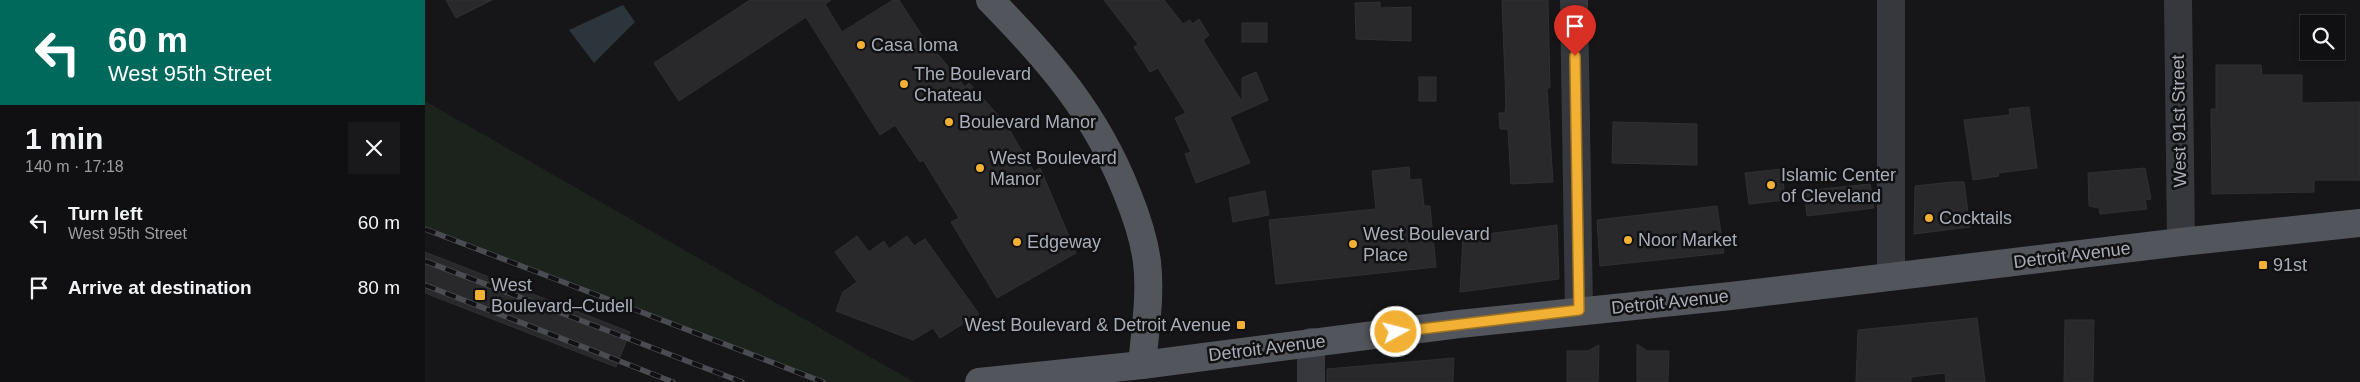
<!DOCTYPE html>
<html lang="en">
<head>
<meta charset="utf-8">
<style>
	:root { --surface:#101012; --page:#19191b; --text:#f1f3f6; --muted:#9c9d9f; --line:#303032 }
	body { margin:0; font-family:Arial,sans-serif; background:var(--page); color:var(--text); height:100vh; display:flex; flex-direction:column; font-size:19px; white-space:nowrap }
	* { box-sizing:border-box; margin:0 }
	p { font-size:16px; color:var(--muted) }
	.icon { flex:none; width:28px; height:28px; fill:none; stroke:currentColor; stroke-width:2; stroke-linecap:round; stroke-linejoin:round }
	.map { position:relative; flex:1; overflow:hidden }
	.details { display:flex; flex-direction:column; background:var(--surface); width:425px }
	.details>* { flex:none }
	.hud { background:#00695c; color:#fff; overflow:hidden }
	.buttons { position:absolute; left:1875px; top:15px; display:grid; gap:10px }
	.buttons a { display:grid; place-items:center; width:45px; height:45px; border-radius:0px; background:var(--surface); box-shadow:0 2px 8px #0003,0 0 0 1px var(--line); font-size:25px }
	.pin { position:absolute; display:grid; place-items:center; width:42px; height:42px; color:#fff; margin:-51px -21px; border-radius:50% 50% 50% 0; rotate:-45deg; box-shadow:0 0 5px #0007 }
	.pin .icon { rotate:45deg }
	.me { position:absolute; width:55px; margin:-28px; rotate:83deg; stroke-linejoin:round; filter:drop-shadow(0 0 4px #0008) }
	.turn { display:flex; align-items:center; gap:18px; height:105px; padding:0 25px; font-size:22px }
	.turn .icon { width:65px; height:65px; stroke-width:2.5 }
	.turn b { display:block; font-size:35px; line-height:42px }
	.round { display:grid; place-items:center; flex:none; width:52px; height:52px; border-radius:0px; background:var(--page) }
	.head { display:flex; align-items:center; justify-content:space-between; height:85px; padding:0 25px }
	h1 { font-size:30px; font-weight:800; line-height:38px }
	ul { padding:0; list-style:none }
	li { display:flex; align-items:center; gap:15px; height:65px; padding:0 25px }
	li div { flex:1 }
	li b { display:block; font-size:19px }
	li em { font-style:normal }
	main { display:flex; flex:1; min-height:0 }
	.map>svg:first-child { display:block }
	.green { fill:#1c231d }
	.water { fill:#2c353c }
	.building { fill:#29292c; stroke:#303034 }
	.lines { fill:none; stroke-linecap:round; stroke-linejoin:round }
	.minor { stroke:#37383d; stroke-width:28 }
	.major { stroke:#53555c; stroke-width:28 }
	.rail-casing { stroke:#4a4c52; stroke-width:5.5 }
	.rail { stroke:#111113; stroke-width:4; stroke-dasharray:11; stroke-linecap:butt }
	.route-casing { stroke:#9d7322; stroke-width:12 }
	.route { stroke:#f2b134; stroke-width:9 }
	.poi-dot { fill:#f2b134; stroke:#111113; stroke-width:2 }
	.labels { text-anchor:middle; stroke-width:5; stroke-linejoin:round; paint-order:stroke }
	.poi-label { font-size:18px; fill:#a8adb8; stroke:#111113; text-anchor:start }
	.street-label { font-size:18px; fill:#a8adb8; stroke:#111113 }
</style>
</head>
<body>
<main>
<section class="details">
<div class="hud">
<div class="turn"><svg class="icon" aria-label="left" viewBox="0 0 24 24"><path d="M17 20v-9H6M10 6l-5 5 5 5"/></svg><div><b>60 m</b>West 95th Street</div></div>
</div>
<div class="head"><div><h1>1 min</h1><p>140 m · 17:18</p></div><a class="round"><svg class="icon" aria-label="close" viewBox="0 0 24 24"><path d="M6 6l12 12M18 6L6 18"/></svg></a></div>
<ul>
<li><svg class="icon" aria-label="left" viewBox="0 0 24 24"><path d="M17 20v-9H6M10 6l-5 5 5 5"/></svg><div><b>Turn left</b><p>West 95th Street</p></div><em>60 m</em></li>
<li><svg class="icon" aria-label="arrive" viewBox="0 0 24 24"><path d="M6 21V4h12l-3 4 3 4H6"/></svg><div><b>Arrive at destination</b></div><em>80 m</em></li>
</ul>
</section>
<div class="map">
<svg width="1935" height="382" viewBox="0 0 1935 382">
	<rect width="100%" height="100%" fill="#161618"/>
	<polygon class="green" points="0,101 489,382 398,382 0,229"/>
	<polygon class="water" points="198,5 210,22 169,63 144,30"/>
	<g class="building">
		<polygon points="21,0 67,0 31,18"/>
		<polygon points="325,0 406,0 400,4 417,32 468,0 474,0 496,34 540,87 544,83 581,124 609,172 615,168 651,253 572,298 526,222 534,218 498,160 495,162 470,125 455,135 381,17 254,101 229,63"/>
		<polygon points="679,0 739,0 758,24 765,20 767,24 774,19 784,35 778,40 817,102 817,78 831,72 843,100 805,117 825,163 771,183 760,154 766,152 750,118 761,113 733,68 725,72 709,47 713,44"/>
		<polygon points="1077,0 1123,0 1125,88 1122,88 1128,182 1086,184 1083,129 1075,129 1074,113 1080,113 1081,104"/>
		<polygon points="955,2 955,8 986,7 986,41 931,39 930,3"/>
		<rect x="817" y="23" width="25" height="19"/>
		<polygon points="1791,65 1836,65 1837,75 1877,75 1877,103 1935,102 1935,180 1889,180 1889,192 1787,194 1786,109 1791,109"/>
		<rect x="994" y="77" width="17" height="24"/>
		<polygon points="1604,107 1612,168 1573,173 1574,176 1548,180 1539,120 1585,115 1584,109"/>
		<polygon points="1188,122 1272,124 1272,165 1187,163"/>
		<polygon points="984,167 985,180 996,179 999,206 1005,206 1011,267 851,284 844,220 951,209 947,171"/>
		<polygon points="1720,168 1726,199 1720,200 1722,209 1675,214 1674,208 1664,206 1663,173"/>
		<polygon points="1357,169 1360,200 1324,204 1320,173"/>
		<polygon points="1527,182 1539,182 1545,227 1489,234 1490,186"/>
		<polygon points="1445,184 1449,208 1382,216 1379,191"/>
		<polygon points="840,191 844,215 808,222 804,198"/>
		<polygon points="1292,206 1299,253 1175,266 1172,220"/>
		<polygon points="1132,225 1134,279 1035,292 1038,237"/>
		<polygon points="432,236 444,252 459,241 464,249 482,236 489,246 500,239 554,314 515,338 508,328 488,340 411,311 418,292 432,282 410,252"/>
		<polygon points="0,252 205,332 191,367 0,293"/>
		<polygon points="1552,318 1560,382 1521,382 1520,373 1486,377 1486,382 1431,382 1433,330"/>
		<polygon points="1640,320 1669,320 1668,382 1639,382"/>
		<polygon points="1212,344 1222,351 1244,351 1243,382 1212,382"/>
		<polygon points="1174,345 1173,382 1142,382 1142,351 1163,351"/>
		<polygon points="1029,358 1028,382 902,382 902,369"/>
	</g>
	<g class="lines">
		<g class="minor">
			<polyline points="1149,0 1154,311"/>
			<polyline points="1466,0 1466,276"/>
			<polyline points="1753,0 1756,242"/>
			<polyline points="886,382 886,342"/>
		</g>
		<g class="major">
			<path d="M565 0C624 60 671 114 702 193 711 215 719 239 722 262 726 296 720 331 717 365"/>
			<polyline points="554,382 717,365 1034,324 1306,296 1756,242 1935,223"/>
		</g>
		<g class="rail-casing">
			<g id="rail">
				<polyline points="0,229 398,382"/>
				<polyline points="0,261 317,382"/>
				<polyline points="0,285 248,382"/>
			</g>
		</g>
		<use href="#rail" class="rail"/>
	</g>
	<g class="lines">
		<g class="route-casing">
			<polyline id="route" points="971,332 1154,310 1150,56"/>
		</g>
		<use href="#route" class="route"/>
	</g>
	<g class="poi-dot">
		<circle cx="436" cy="45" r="5"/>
		<circle cx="479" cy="84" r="5"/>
		<circle cx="524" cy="122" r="5"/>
		<circle cx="555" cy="168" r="5"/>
		<circle cx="1346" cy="185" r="5"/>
		<circle cx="1504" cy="218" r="5"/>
		<circle cx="1203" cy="240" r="5"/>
		<circle cx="592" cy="242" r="5"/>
		<circle cx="928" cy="244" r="5"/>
		<rect x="1833" y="260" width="10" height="10" rx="2.5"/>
		<rect x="49" y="289" width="12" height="12" rx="2.5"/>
		<rect x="811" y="320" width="10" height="10" rx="2.5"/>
	</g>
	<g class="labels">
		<g class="poi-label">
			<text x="446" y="51">Casa Ioma</text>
			<text x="489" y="80">The Boulevard<tspan x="489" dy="21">Chateau</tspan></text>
			<text x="534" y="128">Boulevard Manor</text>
			<text x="565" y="164">West Boulevard<tspan x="565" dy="21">Manor</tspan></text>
			<text x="1356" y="181">Islamic Center<tspan x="1356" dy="21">of Cleveland</tspan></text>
			<text x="1514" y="224">Cocktails</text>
			<text x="938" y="240">West Boulevard<tspan x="938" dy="21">Place</tspan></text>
			<text x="1213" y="246">Noor Market</text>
			<text x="602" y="248">Edgeway</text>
			<text x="1848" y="271">91st</text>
			<text x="66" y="291">West<tspan x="66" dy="21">Boulevard–Cudell</tspan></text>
			<text x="806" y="331" text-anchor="end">West Boulevard &amp; Detroit Avenue</text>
		</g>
		<g class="street-label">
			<text transform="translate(1754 121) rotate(-91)" y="6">West 91st Street</text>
			<text transform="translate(1647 255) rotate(-7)" y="6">Detroit Avenue</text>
			<text transform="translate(1245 302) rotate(-6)" y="6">Detroit Avenue</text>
			<text transform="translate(842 348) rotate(-7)" y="6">Detroit Avenue</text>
		</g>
	</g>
</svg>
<div class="buttons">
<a><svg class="icon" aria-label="search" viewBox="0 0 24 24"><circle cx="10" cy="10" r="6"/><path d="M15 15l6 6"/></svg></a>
</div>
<div class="pin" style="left:1150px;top:56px;background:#d93025"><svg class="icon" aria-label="arrive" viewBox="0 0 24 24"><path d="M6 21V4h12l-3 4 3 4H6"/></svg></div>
<svg class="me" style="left:971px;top:332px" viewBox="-20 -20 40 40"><circle r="17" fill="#f2b134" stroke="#fff" stroke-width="3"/><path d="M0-11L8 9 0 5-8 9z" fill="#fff"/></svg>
</div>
</main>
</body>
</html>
